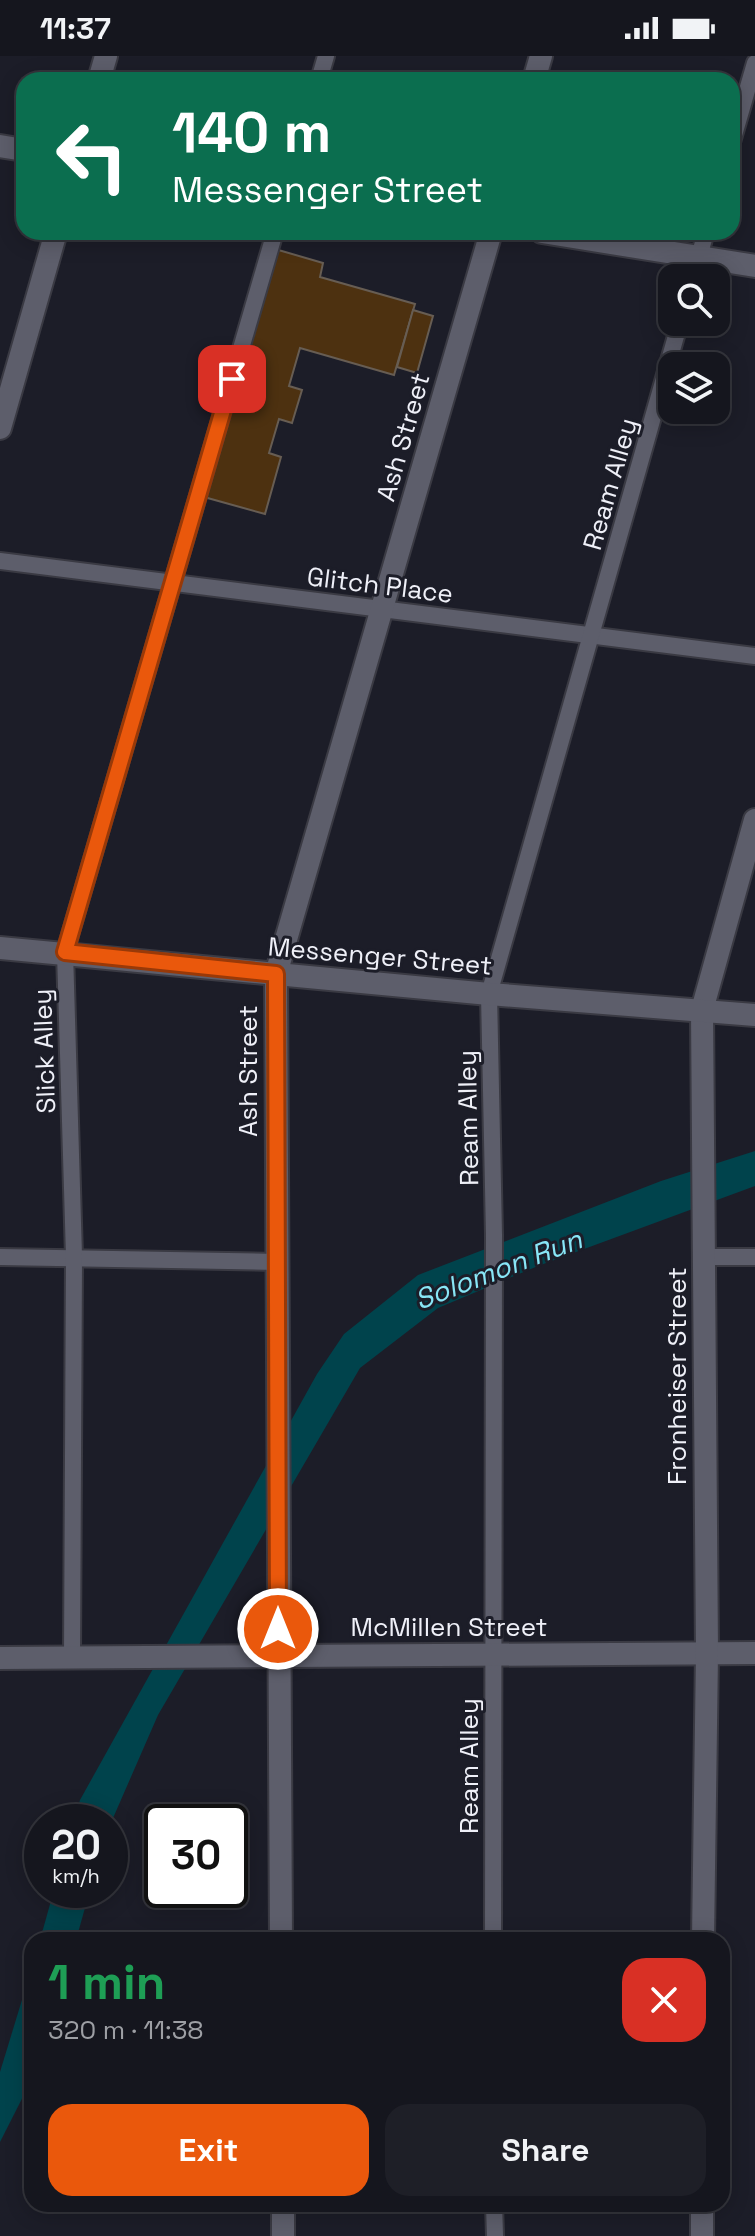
<!DOCTYPE html>
<html lang="en">
<head>
<meta charset="utf-8">
<style>
	:root { --surface:#15161e; --page:#1e1f27; --text:#f1f3f6; --muted:#9d9fa4; --line:#34353c; --accent:#ea580c }
	body { margin:0; font-family:"Space Grotesk",sans-serif; background:var(--page); color:var(--text); height:100vh; display:flex; flex-direction:column; font-size:30px; white-space:nowrap }
	* { box-sizing:border-box; margin:0 }
	p { font-size:26px; color:var(--muted) }
	.icon { flex:none; width:44px; height:44px; fill:none; stroke:currentColor; stroke-width:2; stroke-linecap:round; stroke-linejoin:round }
	.map { position:relative; flex:1; overflow:hidden }
	.sheet { position:absolute; left:24px; top:1876px; width:706px; height:280px; display:flex; flex-direction:column; background:var(--surface); border-radius:24px; box-shadow:0 4px 20px #0003,0 0 0 2px var(--line) }
	.sheet>* { flex:none }
	.guide { position:absolute; left:16px; top:16px; width:724px; height:168px; border-radius:24px; box-shadow:0 4px 20px #0003,0 0 0 2px var(--line); background:#0b6e4f; color:#fff; overflow:hidden }
	.fabs { position:absolute; left:658px; top:208px; display:grid; gap:16px }
	.fabs a { display:grid; place-items:center; width:72px; height:72px; border-radius:16px; background:var(--surface); box-shadow:0 4px 20px #0003,0 0 0 2px var(--line); font-size:40px }
	.speed { position:absolute; left:24px; top:1748px; display:flex; gap:16px; font-size:40px; font-weight:700; text-align:center }
	.speed>* { display:grid; place-content:center; width:104px; height:104px; border-radius:50%; background:var(--surface); box-shadow:0 4px 20px #0003,0 0 0 2px var(--line); line-height:1 }
	.speed small { font-size:20px; font-weight:400 }
	.speed .limit { border:4px solid #111; border-radius:12px; background:#fff; color:#111 }
	.pin { position:absolute; display:grid; place-items:center; width:68px; height:68px; color:#fff; margin:-34px; border-radius:16px; box-shadow:0 4px 12px #0006 }
	.me { position:absolute; width:88px; margin:-44px; rotate:0deg; stroke-linejoin:round; filter:drop-shadow(0 0 6px #0008) }
	.turn { display:flex; align-items:center; gap:28px; height:168px; padding:0 24px; font-size:36px }
	.turn .icon { width:104px; height:104px; stroke-width:2.5 }
	.turn b { display:block; font-size:56px; line-height:68px }
	.round { display:grid; place-items:center; flex:none; width:84px; height:84px; border-radius:24px; background:var(--page) }
	.headline { display:flex; align-items:center; justify-content:space-between; height:136px; padding:0 24px }
	h1 { font-size:48px; font-weight:700; line-height:60px; color:#1e9e55 }
	.cta { display:flex; gap:16px; margin-top:auto; padding:16px 24px }
	.cta a { flex:1; height:92px; border-radius:24px; background:var(--accent); color:#fff; font-size:32px; font-weight:700; line-height:92px; text-align:center }
	.cta a+a { background:var(--page); color:var(--text) }
	.status { display:flex; justify-content:space-between; align-items:center; height:56px; padding:0 40px; background:var(--surface); direction:ltr }
	.status svg { height:22px; fill:currentColor }
	.map>svg:first-child { display:block }
	.water { fill:#00434c }
	.building { fill:#4d3110; stroke:#675d53; stroke-width:2 }
	.lines { fill:none; stroke-linecap:round; stroke-linejoin:round }
	.service-casing { stroke:#3a3a43; stroke-width:20 }
	.minor-casing { stroke:#3a3a43; stroke-width:26 }
	.tertiary-casing { stroke:#3a3a43; stroke-width:26 }
	.service { stroke:#5d5e6b; stroke-width:16 }
	.minor { stroke:#5d5e6b; stroke-width:22 }
	.tertiary { stroke:#5d5e6b; stroke-width:22 }
	.route-casing { stroke:#983908; stroke-width:20 }
	.route { stroke:#ea580c; stroke-width:14 }
	.labels { text-anchor:middle; stroke-width:6; stroke-linejoin:round; paint-order:stroke }
	.street-label { font-size:26px; fill:#eff0f8; stroke:#1c1d28 }
	.water-label { font-size:28px; font-style:italic; fill:#88e6f6; stroke:#1c1d28 }
</style>
</head>
<body>
<div class="status"><b>11:37</b><svg viewBox="0 0 49 12"><path d="M0 12V9h3v3zM5 12V6h3v6zM10 12V3h3v9zM15 12V0h3v12zM26 1h20v11H26zM47 4h2v5h-2z"/></svg></div>
<div class="map">
<svg width="755" height="2180" viewBox="0 0 755 2180">
	<rect width="100%" height="100%" fill="#1c1d28"/>
	<g class="water">
		<polygon points="755,1095 755,1130 538,1210 438,1252 360,1312 158,1659 110,1769 74,1766 80,1744 317,1318 344,1278 418,1219 661,1125"/>
		<polygon points="54,1834 90,1834 76,1884 40,1884"/>
		<polygon points="32,1911 32,2023 0,2086 0,2016"/>
	</g>
	<g class="building">
		<polygon points="275,193 323,207 320,221 415,248 394,319 300,292 289,330 302,334 292,367 279,363 269,397 281,401 265,458 204,441"/>
		<polygon points="413,254 433,260 417,317 397,311"/>
	</g>
	<g class="lines">
		<g class="service-casing">
			<g id="service">
				<polyline points="319,24 326,0"/>
				<polyline points="732,86 755,7"/>
				<polyline points="693,222 706,176"/>
				<polyline points="0,505 755,600"/>
				<polyline points="0,1201 277,1206"/>
				<polyline points="704,1201 755,1201"/>
				<polyline points="72,1602 74,1200 65,896 275,176"/>
				<polyline points="493,1884 494,1179 489,938 680,266"/>
				<polyline points="494,2148 495,2180"/>
			</g>
		</g>
		<g class="minor-casing">
			<g id="minor">
				<polyline points="99,24 106,0"/>
				<polyline points="534,24 541,0"/>
				<polyline points="0,90 24,94"/>
				<polyline points="542,176 755,210"/>
				<polyline points="0,372 56,176"/>
				<polyline points="0,1602 755,1597"/>
				<polyline points="281,1884 276,918 491,176"/>
				<polyline points="703,1884 707,1597 702,954 755,764"/>
				<polyline points="283,2148 283,2180"/>
				<polyline points="702,2148 702,2180"/>
			</g>
		</g>
		<g class="tertiary-casing">
			<polyline id="tertiary" points="0,892 489,938 755,959"/>
		</g>
		<use href="#service" class="service"/>
		<use href="#minor" class="minor"/>
		<use href="#tertiary" class="tertiary"/>
	</g>
	<g class="lines">
		<g class="route-casing">
			<polyline id="route" points="232,323 65,896 276,918 278,1573"/>
		</g>
		<use href="#route" class="route"/>
	</g>
	<g class="labels">
		<g class="street-label">
			<text transform="translate(403 381) rotate(-74)" y="9">Ash Street</text>
			<text transform="translate(610 428) rotate(-74)" y="9">Ream Alley</text>
			<text transform="translate(380 529) rotate(7)" y="9">Glitch Place</text>
			<text transform="translate(380 900) rotate(5)" y="9">Messenger Street</text>
			<text transform="translate(44 995) rotate(-92)" y="9">Slick Alley</text>
			<text transform="translate(248 1015) rotate(-90)" y="9">Ash Street</text>
			<text transform="translate(468 1062) rotate(-91)" y="9">Ream Alley</text>
			<text transform="translate(677 1320) rotate(-90)" y="9">Fronheiser Street</text>
			<text x="449" y="1580">McMillen Street</text>
			<text transform="translate(469 1710) rotate(-90)" y="9">Ream Alley</text>
		</g>
		<g class="water-label">
			<text transform="translate(498 1213) rotate(-21)" y="10">Solomon Run</text>
		</g>
	</g>
</svg>
<div class="fabs">
<a><svg class="icon" aria-label="search" viewBox="0 0 24 24"><circle cx="10" cy="10" r="6"/><path d="M15 15l6 6"/></svg></a>
<a><svg class="icon" aria-label="layers" viewBox="0 0 24 24"><path d="M12 4l9 5-9 5-9-5zM3 14l9 5 9-5"/></svg></a>
</div>
<div class="speed"><div>20<small>km/h</small></div><div class="limit">30</div></div>
<div class="pin" style="left:232px;top:323px;background:#d93025"><svg class="icon" aria-label="arrive" viewBox="0 0 24 24"><path d="M6 21V4h12l-3 4 3 4H6"/></svg></div>
<svg class="me" style="left:278px;top:1573px" viewBox="-20 -20 40 40"><circle r="17" fill="#ea580c" stroke="#fff" stroke-width="3"/><path d="M0-11L8 9 0 5-8 9z" fill="#fff"/></svg>
<div class="guide">
<div class="turn"><svg class="icon" aria-label="left" viewBox="0 0 24 24"><path d="M17 20v-9H6M10 6l-5 5 5 5"/></svg><div><b>140 m</b>Messenger Street</div></div>
</div>
<section class="sheet">
<div class="headline"><div><h1>1 min</h1><p>320 m · 11:38</p></div><a class="round" style="background:#d93025;color:#fff"><svg class="icon" aria-label="close" viewBox="0 0 24 24"><path d="M6 6l12 12M18 6L6 18"/></svg></a></div>
<div class="cta"><a>Exit</a><a>Share</a></div>
</section>
</div>
</body>
</html>
